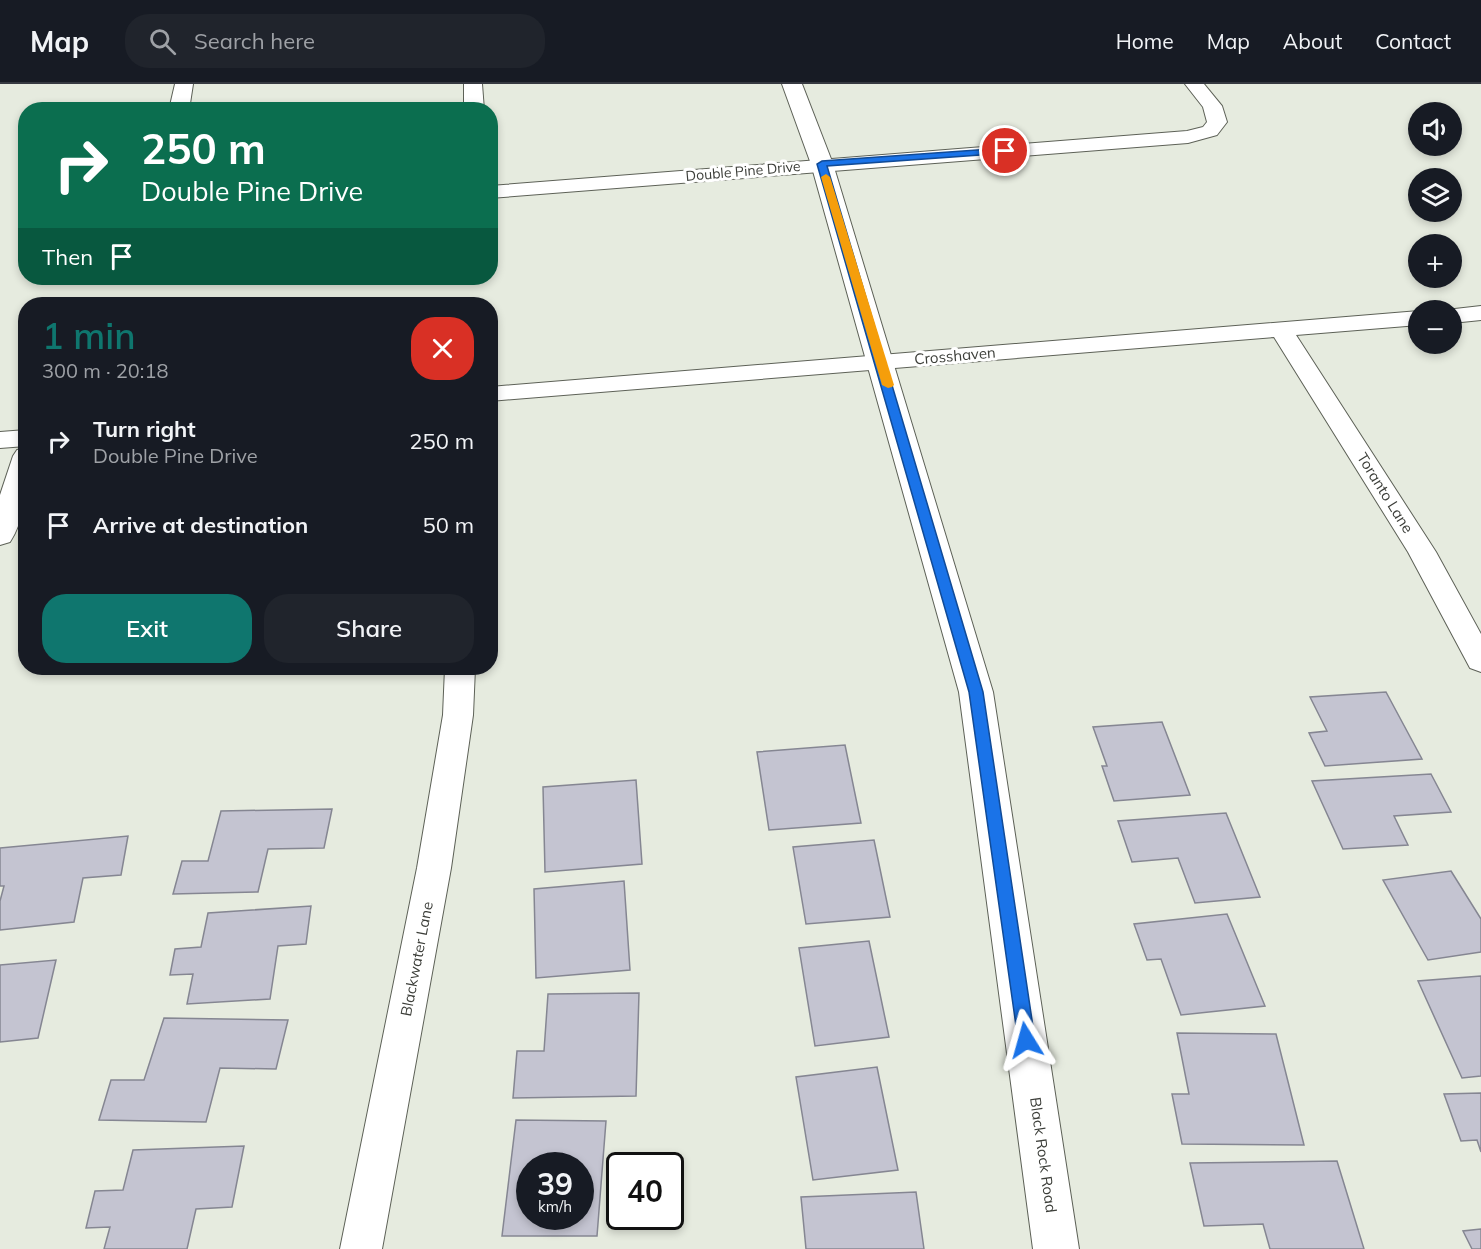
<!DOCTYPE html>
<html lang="en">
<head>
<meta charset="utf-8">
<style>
	:root { --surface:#171b24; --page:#20242c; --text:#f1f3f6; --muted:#9ea1a6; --line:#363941; --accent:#0f766e }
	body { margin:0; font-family:Mulish,sans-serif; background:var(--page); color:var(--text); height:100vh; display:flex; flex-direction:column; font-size:22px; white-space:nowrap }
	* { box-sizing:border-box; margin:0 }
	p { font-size:20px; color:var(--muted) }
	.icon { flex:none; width:33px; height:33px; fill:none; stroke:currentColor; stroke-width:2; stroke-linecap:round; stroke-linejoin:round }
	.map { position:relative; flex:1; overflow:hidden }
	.drawer { position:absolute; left:18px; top:213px; width:480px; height:378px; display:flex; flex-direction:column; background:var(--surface); border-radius:24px; box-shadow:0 3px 9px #0003 }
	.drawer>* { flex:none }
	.top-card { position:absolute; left:18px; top:18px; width:480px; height:183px; border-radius:24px; box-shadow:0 3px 9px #0003; background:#0b6e4f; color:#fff; overflow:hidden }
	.fabs { position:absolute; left:1408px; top:18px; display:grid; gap:12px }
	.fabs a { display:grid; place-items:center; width:54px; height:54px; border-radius:50%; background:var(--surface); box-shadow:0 3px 9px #0003; font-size:30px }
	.speed { position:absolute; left:516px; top:1068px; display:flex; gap:12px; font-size:30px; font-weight:700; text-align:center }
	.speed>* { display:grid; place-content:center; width:78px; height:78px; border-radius:50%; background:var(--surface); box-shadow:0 3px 9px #0003; line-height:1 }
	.speed small { font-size:15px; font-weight:400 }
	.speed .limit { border:3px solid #111; border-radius:9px; background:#fff; color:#111 }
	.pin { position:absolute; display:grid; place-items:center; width:51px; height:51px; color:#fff; margin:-26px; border:3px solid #fff; border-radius:50%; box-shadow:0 2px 6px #0007 }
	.me { position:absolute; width:66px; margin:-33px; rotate:352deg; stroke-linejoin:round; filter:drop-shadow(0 0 4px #0008) }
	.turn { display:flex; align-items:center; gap:21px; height:126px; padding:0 24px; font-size:27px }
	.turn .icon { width:78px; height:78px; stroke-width:2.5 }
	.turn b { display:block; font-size:42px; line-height:51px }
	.then { display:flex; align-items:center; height:57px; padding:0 24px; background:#0003; gap:12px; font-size:22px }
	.round { display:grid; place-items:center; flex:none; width:63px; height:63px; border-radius:24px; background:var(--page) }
	.overview { display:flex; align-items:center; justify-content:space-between; height:102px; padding:0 24px }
	h1 { font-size:36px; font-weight:600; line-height:45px; color:var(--accent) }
	.primary-button { display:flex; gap:12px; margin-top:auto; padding:12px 24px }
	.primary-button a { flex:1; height:69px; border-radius:24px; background:var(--accent); color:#fff; font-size:24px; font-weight:600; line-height:69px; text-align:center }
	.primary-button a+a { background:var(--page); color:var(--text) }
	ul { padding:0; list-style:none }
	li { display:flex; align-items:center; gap:18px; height:84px; padding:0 24px }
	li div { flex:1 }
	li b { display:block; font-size:22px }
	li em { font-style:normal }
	header { display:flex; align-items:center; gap:36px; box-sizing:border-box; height:84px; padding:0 30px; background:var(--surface); border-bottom:2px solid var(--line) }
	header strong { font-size:28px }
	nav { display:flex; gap:33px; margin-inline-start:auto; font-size:21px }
	.search { width:420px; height:54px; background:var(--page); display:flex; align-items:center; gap:15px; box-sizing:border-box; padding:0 21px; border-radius:24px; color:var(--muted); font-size:22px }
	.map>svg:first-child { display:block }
	.building { fill:#c4c4d1; stroke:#858692; stroke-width:1.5; fill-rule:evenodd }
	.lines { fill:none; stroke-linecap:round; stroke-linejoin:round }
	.minor-casing { stroke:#5d6157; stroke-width:2 }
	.tertiary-casing { stroke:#5d6157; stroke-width:2 }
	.minor { fill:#fff; fill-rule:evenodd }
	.tertiary { fill:#fff; fill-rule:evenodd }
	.route { fill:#1a73e8; stroke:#114b97; stroke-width:1.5 }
	.slow { fill:#f59e0b }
	.labels { text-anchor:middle; stroke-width:6; stroke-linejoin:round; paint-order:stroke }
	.far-street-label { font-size:14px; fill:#3c3e39; stroke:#fff }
	.street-label { font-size:15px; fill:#3c3e39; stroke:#fff }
</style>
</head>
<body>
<header>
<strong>Map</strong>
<div class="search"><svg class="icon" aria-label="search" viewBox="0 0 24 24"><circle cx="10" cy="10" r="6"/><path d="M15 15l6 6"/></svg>Search here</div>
<nav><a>Home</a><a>Map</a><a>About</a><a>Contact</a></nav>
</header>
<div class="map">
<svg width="1481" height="1165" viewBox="0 0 1481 1165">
	<rect width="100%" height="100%" fill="#e6ebdf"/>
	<g class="building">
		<polygon points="1386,608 1422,675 1325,682 1309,649 1327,647 1310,613"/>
		<polygon points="1162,638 1190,711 1114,717 1102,682 1107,682 1093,643"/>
		<polygon points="845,661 861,739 769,746 757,668"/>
		<polygon points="1431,690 1451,728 1394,732 1408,761 1343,765 1312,697"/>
		<polygon points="636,696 642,780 545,788 543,703"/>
		<polygon points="332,725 324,764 268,765 258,808 173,810 182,777 208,777 221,727"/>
		<polygon points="1226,729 1260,813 1195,819 1178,774 1132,778 1118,737"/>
		<polygon points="128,752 121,791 83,794 74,838 0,846 0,817 4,802 0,802 0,764"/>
		<polygon points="874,756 890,833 806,840 793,763"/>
		<polygon points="1451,787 1481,835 1481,868 1428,876 1383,796"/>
		<polygon points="624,797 630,886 536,894 534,805"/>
		<polygon points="311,822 306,860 278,862 270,915 187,920 193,890 170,891 175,865 201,863 208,829"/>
		<polygon points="1227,830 1265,922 1181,931 1161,875 1147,876 1134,840"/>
		<polygon points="869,857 889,953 815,962 799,864"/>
		<polygon points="56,876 38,954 0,958 0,881"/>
		<polygon points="1481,892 1481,992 1462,994 1418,897"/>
		<polygon points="639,909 636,1012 513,1014 517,967 544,967 548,910"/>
		<polygon points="164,934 288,936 276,985 220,984 206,1038 99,1036 111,996 144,996"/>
		<polygon points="1177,949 1276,950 1304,1061 1182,1060 1172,1010 1189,1010"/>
		<polygon points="877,983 898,1086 813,1096 796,993"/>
		<polygon points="1481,1009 1481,1068 1477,1056 1461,1057 1444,1010"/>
		<path d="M516 1036 606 1037 597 1152H502ZM530 1082H580V1132H530Z"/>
		<polygon points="244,1062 232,1123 196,1125 187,1165 104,1165 110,1143 86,1144 95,1107 123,1106 133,1066"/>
		<polygon points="1337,1077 1364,1165 1270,1165 1263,1140 1204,1142 1190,1079"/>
		<polygon points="916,1108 924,1165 806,1165 801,1113"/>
		<polygon points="1481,1145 1481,1165 1472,1165 1463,1147"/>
	</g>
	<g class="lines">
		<g class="minor-casing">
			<g id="minor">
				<polygon points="175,0 193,0 189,26 169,26"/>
				<polygon points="464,0 482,0 484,26 464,26"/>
				<polygon points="1185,0 1204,0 1222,22 1227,38 1217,51 1188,59 490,114 490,102 1187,47 1203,43 1207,38 1203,23"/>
				<polygon points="1481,222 1481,236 1452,239 1452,226 1446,226"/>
				<polygon points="1419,227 1419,241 1296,251 1436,468 1481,550 1481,588 1470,584 1408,468 1274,253 490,317 490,303"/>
				<polygon points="26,346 26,362 0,364 0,348"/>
				<path d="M26 364C26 396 28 430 10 458L0 461V411L13 372 17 366Z"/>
				<polygon points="445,584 475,584 473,631 451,784 382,1165 340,1165 417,784 443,631"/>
			</g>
		</g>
		<g class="tertiary-casing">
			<polygon id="tertiary" points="782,0 802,0 833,80 993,608 1079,1165 1033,1165 959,608 811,80"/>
		</g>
		<use href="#minor" class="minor"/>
		<use href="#tertiary" class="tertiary"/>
	</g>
	<polygon class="route" points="1005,64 1009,67 1008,69 827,82 983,608 1035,956 1032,961 1026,963 1020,961 1018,956 969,608 817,80 822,77"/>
	<polygon class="slow" points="826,90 830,93 894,301 892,303 888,304 882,301 821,93"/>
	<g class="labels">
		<g class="far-street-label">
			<text transform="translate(743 87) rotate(-5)" y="5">Double Pine Drive</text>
		</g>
		<g class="street-label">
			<text transform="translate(955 272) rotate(-5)" y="5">Crosshaven</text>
			<text transform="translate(1385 409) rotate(58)" y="5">Toranto Lane</text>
			<text transform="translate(417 875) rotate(-79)" y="5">Blackwater Lane</text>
			<text transform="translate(1043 1071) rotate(82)" y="5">Black Rock Road</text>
		</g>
	</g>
</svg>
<div class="fabs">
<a><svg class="icon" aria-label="sound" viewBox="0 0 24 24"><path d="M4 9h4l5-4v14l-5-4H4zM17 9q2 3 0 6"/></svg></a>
<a><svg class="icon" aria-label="layers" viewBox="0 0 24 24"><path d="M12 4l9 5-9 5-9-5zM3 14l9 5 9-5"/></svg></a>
<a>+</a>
<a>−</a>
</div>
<div class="speed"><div>39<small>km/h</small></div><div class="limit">40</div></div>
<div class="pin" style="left:1005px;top:67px;background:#d93025"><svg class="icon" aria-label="arrive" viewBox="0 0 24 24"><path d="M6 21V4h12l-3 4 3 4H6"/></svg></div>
<svg class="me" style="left:1026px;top:956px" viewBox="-20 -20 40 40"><path d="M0-17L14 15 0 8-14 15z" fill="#1a73e8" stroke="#fff" stroke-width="4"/></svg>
<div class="top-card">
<div class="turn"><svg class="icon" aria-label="right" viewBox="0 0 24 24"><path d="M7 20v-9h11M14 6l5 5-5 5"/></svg><div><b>250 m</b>Double Pine Drive</div></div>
<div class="then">Then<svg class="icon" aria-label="arrive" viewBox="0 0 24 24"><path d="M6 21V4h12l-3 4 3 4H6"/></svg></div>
</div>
<section class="drawer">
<div class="overview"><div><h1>1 min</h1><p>300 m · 20:18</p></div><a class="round" style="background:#d93025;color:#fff"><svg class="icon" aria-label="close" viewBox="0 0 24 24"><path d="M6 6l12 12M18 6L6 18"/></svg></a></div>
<ul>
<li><svg class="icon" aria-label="right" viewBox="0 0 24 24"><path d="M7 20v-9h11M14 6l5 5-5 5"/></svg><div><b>Turn right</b><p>Double Pine Drive</p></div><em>250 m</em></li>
<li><svg class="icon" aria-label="arrive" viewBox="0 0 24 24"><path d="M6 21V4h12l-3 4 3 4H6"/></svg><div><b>Arrive at destination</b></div><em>50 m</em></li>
</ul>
<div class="primary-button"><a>Exit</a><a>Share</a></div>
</section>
</div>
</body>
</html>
